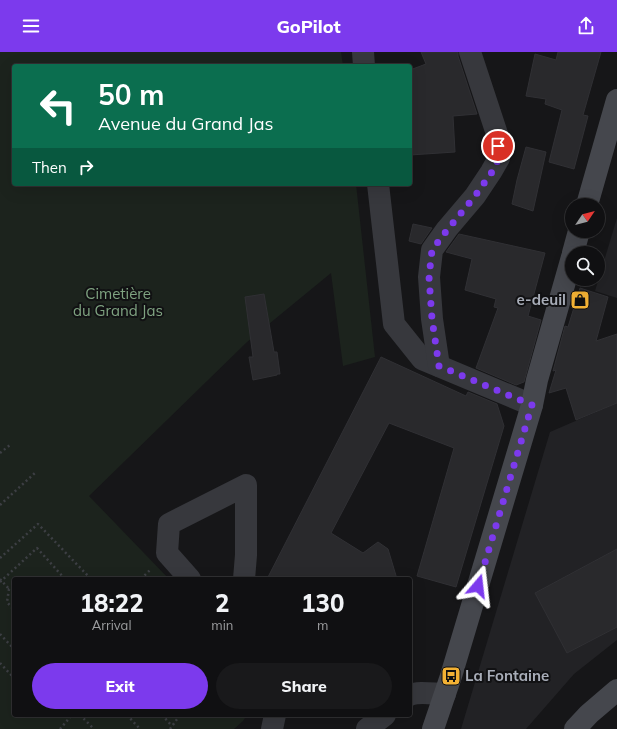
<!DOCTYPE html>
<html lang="en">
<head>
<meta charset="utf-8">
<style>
	:root { --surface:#101012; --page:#19191b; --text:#f1f3f6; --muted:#9c9d9f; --line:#303032; --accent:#7c3aed }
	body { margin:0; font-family:Mulish,sans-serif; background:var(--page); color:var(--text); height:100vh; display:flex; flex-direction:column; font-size:15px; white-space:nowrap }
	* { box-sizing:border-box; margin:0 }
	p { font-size:13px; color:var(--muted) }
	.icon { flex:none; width:22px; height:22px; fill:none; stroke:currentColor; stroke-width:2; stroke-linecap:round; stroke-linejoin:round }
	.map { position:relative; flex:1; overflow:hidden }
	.details { position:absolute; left:12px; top:525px; width:400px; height:140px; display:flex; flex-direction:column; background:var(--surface); border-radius:4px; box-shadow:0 4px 16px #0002,0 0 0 1px var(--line) }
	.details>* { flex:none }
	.hud { position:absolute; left:12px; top:12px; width:400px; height:122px; border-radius:4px; box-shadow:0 4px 16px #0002,0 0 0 1px var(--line); background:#0b6e4f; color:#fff; overflow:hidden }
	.needle { width:26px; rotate:55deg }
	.buttons { position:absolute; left:565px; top:146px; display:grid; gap:8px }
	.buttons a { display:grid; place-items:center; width:40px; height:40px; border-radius:50%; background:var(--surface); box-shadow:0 4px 16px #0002,0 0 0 1px var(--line); font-size:20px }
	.pin { position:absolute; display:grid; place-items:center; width:34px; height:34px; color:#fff; margin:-17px; border:2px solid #fff; border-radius:50%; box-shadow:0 1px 4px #0007 }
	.me { position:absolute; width:44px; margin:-22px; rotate:17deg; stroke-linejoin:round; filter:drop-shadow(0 0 3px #0008) }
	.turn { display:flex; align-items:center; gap:14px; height:84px; padding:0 20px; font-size:18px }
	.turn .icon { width:52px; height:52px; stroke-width:2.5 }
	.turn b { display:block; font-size:28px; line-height:34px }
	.then { display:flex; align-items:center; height:38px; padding:0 20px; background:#0003; gap:8px; font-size:15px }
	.eta { display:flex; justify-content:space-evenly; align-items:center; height:68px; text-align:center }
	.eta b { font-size:24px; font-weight:800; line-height:28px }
	.button { display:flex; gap:8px; margin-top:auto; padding:8px 20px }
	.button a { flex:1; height:46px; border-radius:24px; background:var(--accent); color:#fff; font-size:16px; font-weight:800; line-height:46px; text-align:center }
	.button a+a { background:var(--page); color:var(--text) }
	header { display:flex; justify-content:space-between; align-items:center; height:52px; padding:0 20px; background:var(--accent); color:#fff; font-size:18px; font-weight:800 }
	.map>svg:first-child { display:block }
	.built { fill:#222225 }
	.green { fill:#1c231d }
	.building { fill:#29292c; stroke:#303034 }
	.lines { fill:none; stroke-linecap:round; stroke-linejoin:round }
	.path { stroke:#3d3f44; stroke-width:2.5; stroke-dasharray:2 3; stroke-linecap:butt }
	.street { stroke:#37383d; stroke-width:22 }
	.secondary { stroke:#45474d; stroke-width:22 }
	.route { stroke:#7c3aed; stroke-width:7; stroke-dasharray:0 12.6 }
	.labels { text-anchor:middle; stroke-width:4; stroke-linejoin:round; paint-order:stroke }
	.park-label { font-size:15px; fill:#7fa381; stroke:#111113 }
	.poi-label { font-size:15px; font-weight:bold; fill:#a8adb8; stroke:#111113; text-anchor:end }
</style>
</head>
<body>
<header><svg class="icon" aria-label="menu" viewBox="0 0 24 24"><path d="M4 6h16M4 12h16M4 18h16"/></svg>GoPilot<svg class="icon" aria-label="share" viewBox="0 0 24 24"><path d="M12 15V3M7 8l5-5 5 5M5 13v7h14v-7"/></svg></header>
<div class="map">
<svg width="617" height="677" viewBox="0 0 617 677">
	<rect width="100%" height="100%" fill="#161618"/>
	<g class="built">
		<polygon points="617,166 617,246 595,239"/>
		<polygon points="617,351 617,588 574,622 526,677 461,677 550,380"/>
	</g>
	<polygon class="green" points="0,0 341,0 343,14 14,14 14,132 356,132 375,305 343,314 331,221 247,290 89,444 169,527 14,527 14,663 247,663 243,669 234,677 0,677"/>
	<g class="building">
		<polygon points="421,0 458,0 458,4 477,62 453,64 455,100 410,103 410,18 426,12"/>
		<polygon points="558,0 601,0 583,63 588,64 574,117 549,110 562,58 545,52 546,47 526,44 535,2 556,8"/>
		<polygon points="526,95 546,100 533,159 512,152 517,128"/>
		<polygon points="413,172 432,176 421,192 409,189"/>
		<polygon points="459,182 545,201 528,264 541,268 524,330 516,333 476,316 498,256 494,255 496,247 465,238 472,207 446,200"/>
		<polygon points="580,236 608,245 596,289 617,282 617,351 576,368 566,336 549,341 556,318 553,319 565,274 568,275"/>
		<polygon points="264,242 274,300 277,300 280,322 277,322 277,323 253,328 249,305 253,305 245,245"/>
		<polygon points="381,305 466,344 468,340 497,352 504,374 456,535 417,524 454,396 389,371 331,481 363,501 378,490 388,497 397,527 267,527"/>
		<polygon points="617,497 617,575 567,601 535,541"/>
	</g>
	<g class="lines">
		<g class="path">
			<polyline points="0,401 10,393"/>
			<polyline points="0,453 36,420"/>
			<polyline points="0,506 38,472 91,527"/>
			<polyline points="0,527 9,537"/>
			<polyline points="141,527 150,518"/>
			<polyline points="0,530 37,496 65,527"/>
			<polyline points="14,538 9,537 7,550 14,558"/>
			<polyline points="0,582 14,597"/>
			<polyline points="0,611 14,626"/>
			<polyline points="80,663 94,677"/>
			<polyline points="127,663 140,677"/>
			<polyline points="162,663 172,674"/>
			<polyline points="60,677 72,663"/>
			<polyline points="170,677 180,663"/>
		</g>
		<g class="street">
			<polyline points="363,0 364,14"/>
			<polyline points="378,132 394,272 422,307 532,353"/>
			<polyline points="439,314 432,267 429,225 432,198 447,177 475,144 491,120 499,106 497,82 470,0"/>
			<polyline points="190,527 167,501 169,472 246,433 246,503 244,527"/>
			<path d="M410 643C418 639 435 642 445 642"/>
			<polyline points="272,677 275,663"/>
			<polyline points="367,677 385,663"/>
		</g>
		<g class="secondary">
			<polyline points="587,153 617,48"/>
			<polyline points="573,201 579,179"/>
			<polyline points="433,677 451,624 532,353 537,328 572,205"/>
			<polyline points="575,677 589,662 617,638"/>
		</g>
	</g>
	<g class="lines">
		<polyline class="route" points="478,534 532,353 439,314 432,267 429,225 432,198 448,177 475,144 492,120 499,106 498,94"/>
	</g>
	<defs>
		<g id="shop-square" transform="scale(1)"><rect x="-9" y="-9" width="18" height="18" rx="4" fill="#f2b134" stroke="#111113"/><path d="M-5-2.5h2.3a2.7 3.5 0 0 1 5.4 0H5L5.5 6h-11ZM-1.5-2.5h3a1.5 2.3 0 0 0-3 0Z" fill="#111"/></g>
		<g id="bus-square" transform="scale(1)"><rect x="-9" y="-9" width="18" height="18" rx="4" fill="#f2b134" stroke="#111113"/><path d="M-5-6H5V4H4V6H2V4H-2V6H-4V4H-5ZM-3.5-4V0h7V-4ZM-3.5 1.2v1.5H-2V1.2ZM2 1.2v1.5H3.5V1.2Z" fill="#111"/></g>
	</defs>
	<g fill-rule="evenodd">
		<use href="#shop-square" x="580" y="248"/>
		<use href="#bus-square" x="451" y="624"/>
	</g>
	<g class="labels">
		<g class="park-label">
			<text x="118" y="247">Cimetière<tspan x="118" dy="17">du Grand Jas</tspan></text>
		</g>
		<g class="poi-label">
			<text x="566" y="253">e-deuil</text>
			<text x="465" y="629" text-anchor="start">La Fontaine</text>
		</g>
	</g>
</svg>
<div class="buttons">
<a><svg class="needle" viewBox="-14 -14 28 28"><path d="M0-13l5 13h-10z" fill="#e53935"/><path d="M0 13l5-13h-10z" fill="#9c9d9f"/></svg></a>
<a><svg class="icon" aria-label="search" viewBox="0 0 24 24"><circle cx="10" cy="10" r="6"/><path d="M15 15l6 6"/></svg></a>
</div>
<div class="pin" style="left:498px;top:94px;background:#d93025"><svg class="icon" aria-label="arrive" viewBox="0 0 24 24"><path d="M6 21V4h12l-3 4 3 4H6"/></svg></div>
<svg class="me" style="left:478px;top:534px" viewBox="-20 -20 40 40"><path d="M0-17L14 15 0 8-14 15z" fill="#7c3aed" stroke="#fff" stroke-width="4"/></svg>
<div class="hud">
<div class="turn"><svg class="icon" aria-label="left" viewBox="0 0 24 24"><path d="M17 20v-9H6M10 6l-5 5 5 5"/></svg><div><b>50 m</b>Avenue du Grand Jas</div></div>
<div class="then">Then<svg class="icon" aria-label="right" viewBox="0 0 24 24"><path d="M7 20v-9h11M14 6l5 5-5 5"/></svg></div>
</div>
<section class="details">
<div class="eta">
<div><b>18:22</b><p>Arrival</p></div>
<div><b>2</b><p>min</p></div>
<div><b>130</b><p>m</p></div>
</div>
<div class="button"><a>Exit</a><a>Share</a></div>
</section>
</div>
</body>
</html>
